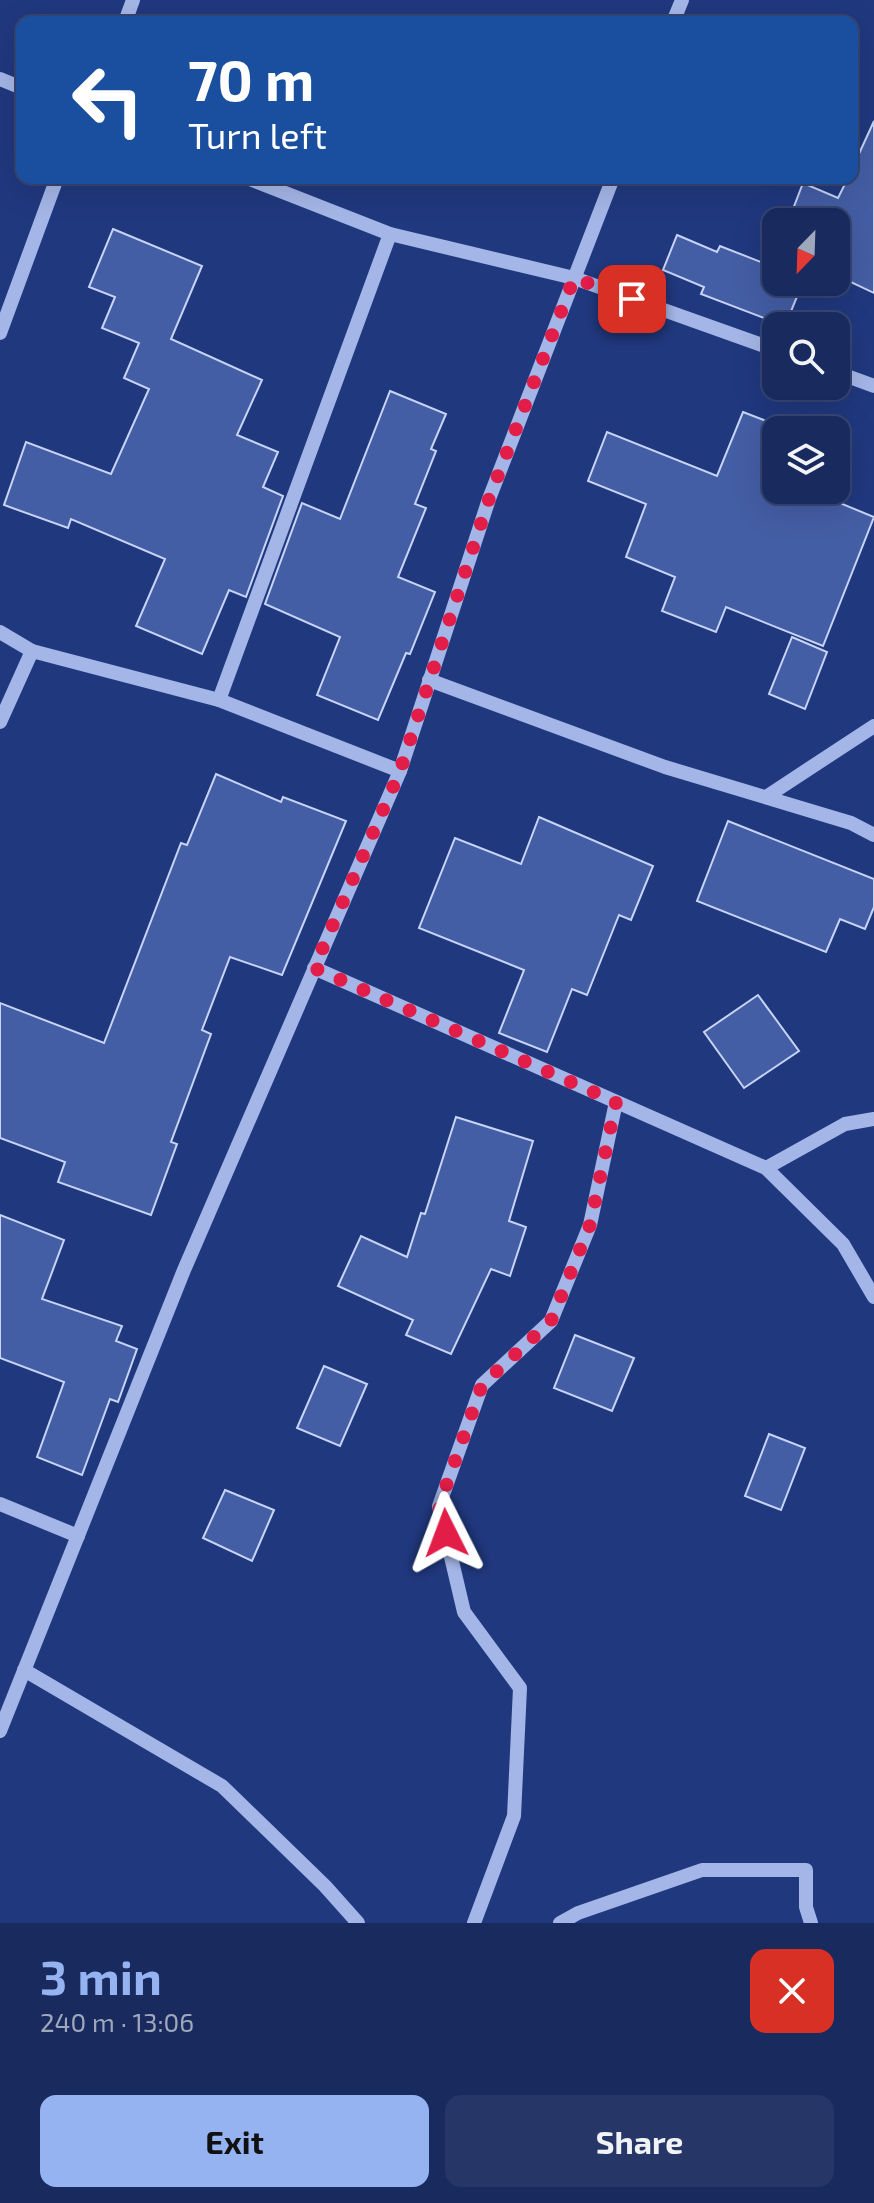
<!DOCTYPE html>
<html lang="en">
<head>
<meta charset="utf-8">
<style>
	:root { --surface:#182a5e; --page:#253667; --text:#f1f3f6; --muted:#9fa7bc; --line:#364673; --accent:#95b2f1 }
	body { margin:0; font-family:"Exo 2",sans-serif; background:var(--page); color:var(--text); height:100vh; display:flex; flex-direction:column; font-size:30px; white-space:nowrap }
	* { box-sizing:border-box; margin:0 }
	p { font-size:26px; color:var(--muted) }
	.icon { flex:none; width:44px; height:44px; fill:none; stroke:currentColor; stroke-width:2; stroke-linecap:round; stroke-linejoin:round }
	.map { position:relative; height:1923px; overflow:hidden }
	.drawer { display:flex; flex-direction:column; background:var(--surface); flex:1 }
	.drawer>* { flex:none }
	.banner { position:absolute; left:16px; top:16px; width:842px; height:168px; border-radius:16px; box-shadow:0 8px 32px #0002,0 0 0 2px var(--line); background:#1a4fa0; color:#fff; overflow:hidden }
	.needle { width:52px; rotate:203deg }
	.controls { position:absolute; left:762px; top:208px; display:grid; gap:16px }
	.controls a { display:grid; place-items:center; width:88px; height:88px; border-radius:16px; background:var(--surface); box-shadow:0 8px 32px #0002,0 0 0 2px var(--line); font-size:40px }
	.pin { position:absolute; display:grid; place-items:center; width:68px; height:68px; color:#fff; margin:-34px; border-radius:16px; box-shadow:0 4px 12px #0006 }
	.me { position:absolute; width:88px; margin:-44px; rotate:357deg; stroke-linejoin:round; filter:drop-shadow(0 0 6px #0008) }
	.turn { display:flex; align-items:center; gap:28px; height:168px; padding:0 40px; font-size:36px }
	.turn .icon { width:104px; height:104px; stroke-width:2.5 }
	.turn b { display:block; font-size:56px; line-height:68px }
	.round { display:grid; place-items:center; flex:none; width:84px; height:84px; border-radius:16px; background:var(--page) }
	.headline { display:flex; align-items:center; justify-content:space-between; height:136px; padding:0 40px }
	h1 { font-size:48px; font-weight:700; line-height:60px; color:var(--accent) }
	.button { display:flex; gap:16px; margin-top:auto; padding:16px 40px }
	.button a { flex:1; height:92px; border-radius:16px; background:var(--accent); color:#111; font-size:32px; font-weight:700; line-height:92px; text-align:center }
	.button a+a { background:var(--page); color:var(--text) }
	.map>svg:first-child { display:block }
	.building { fill:#445ea5; stroke:#c7d4f6; stroke-width:2 }
	.lines { fill:none; stroke-linecap:round; stroke-linejoin:round }
	.minor { stroke:#a4b6e7; stroke-width:14 }
	.route { stroke:#e11d48; stroke-width:14; stroke-dasharray:0 25.2 }
</style>
</head>
<body>
<div class="map">
<svg width="874" height="1923" viewBox="0 0 874 1923">
	<rect width="100%" height="100%" fill="#20387e"/>
	<g class="building">
		<polygon points="874,121 874,293 836,275 836,222 788,222 803,183 838,198 848,178 852,178 852,169"/>
		<polygon points="113,229 202,266 171,339 262,380 237,435 278,452 263,487 283,496 246,597 229,590 202,654 136,626 165,559 71,519 68,528 4,505 26,442 111,474 149,389 124,378 139,343 102,328 115,297 89,287"/>
		<polygon points="677,235 717,252 720,246 771,266 776,252 776,282 803,282 785,326 701,294 704,287 663,270"/>
		<polygon points="390,391 446,414 431,449 436,451 415,504 426,508 398,577 435,592 410,654 406,653 378,720 317,695 340,637 265,604 302,503 340,519"/>
		<polygon points="743,412 787,429 776,430 776,490 833,490 830,499 874,517 823,646 726,607 716,632 662,611 675,577 626,557 646,504 588,481 607,432 717,476"/>
		<polygon points="792,637 827,652 805,709 769,694"/>
		<polygon points="216,774 281,802 283,797 346,821 282,975 230,957 202,1030 211,1034 171,1142 177,1144 151,1215 58,1182 65,1162 0,1138 0,1003 104,1043 181,843 187,845"/>
		<polygon points="539,817 653,866 631,920 619,915 587,995 572,989 547,1052 499,1033 524,970 419,928 455,838 521,864"/>
		<polygon points="728,821 874,879 874,907 865,929 840,919 826,952 697,901"/>
		<polygon points="758,995 799,1051 744,1088 704,1032"/>
		<polygon points="456,1117 533,1141 509,1221 526,1227 510,1276 491,1269 451,1354 406,1335 413,1320 338,1286 361,1236 407,1257 421,1213 425,1214"/>
		<polygon points="0,1215 64,1240 42,1299 122,1326 116,1341 137,1349 118,1402 110,1399 82,1475 37,1457 64,1382 0,1358"/>
		<polygon points="575,1335 634,1358 612,1411 554,1388"/>
		<polygon points="324,1366 367,1384 340,1446 297,1428"/>
		<polygon points="769,1434 805,1448 781,1510 745,1496"/>
		<polygon points="225,1490 274,1510 252,1561 203,1538"/>
	</g>
	<g class="lines">
		<g class="minor">
			<polyline points="125,22 133,0"/>
			<polyline points="673,22 682,0"/>
			<polyline points="0,79 22,88"/>
			<polyline points="247,178 390,234 574,278 776,350"/>
			<polyline points="0,333 57,178"/>
			<polyline points="836,372 874,386"/>
			<polyline points="0,632 32,651 219,700 400,771"/>
			<polyline points="429,680 665,767 851,823 874,835"/>
			<polyline points="219,700 390,234"/>
			<polyline points="0,722 32,651"/>
			<polyline points="766,797 874,726"/>
			<polyline points="314,968 766,1168 843,1244 874,1297"/>
			<polyline points="766,1168 845,1124 874,1119"/>
			<polyline points="0,1504 78,1536"/>
			<polyline points="24,1670 222,1786 325,1886 358,1923"/>
			<polyline points="0,1731 184,1270 400,771 489,499 613,178"/>
			<polyline points="474,1923 514,1816 520,1688 464,1612 439,1506 482,1385 551,1321 590,1225 616,1102"/>
			<polyline points="560,1923 578,1913 702,1870 806,1870 806,1907 811,1923"/>
		</g>
	</g>
	<g class="lines">
		<polyline class="route" points="446,1533 439,1506 482,1385 551,1321 590,1225 616,1102 314,968 400,771 489,499 574,278 632,299"/>
	</g>
</svg>
<div class="controls">
<a><svg class="needle" viewBox="-14 -14 28 28"><path d="M0-13l5 13h-10z" fill="#e53935"/><path d="M0 13l5-13h-10z" fill="#9fa7bc"/></svg></a>
<a><svg class="icon" aria-label="search" viewBox="0 0 24 24"><circle cx="10" cy="10" r="6"/><path d="M15 15l6 6"/></svg></a>
<a><svg class="icon" aria-label="layers" viewBox="0 0 24 24"><path d="M12 4l9 5-9 5-9-5zM3 14l9 5 9-5"/></svg></a>
</div>
<div class="pin" style="left:632px;top:299px;background:#d93025"><svg class="icon" aria-label="arrive" viewBox="0 0 24 24"><path d="M6 21V4h12l-3 4 3 4H6"/></svg></div>
<svg class="me" style="left:446px;top:1533px" viewBox="-20 -20 40 40"><path d="M0-17L14 15 0 8-14 15z" fill="#e11d48" stroke="#fff" stroke-width="4"/></svg>
<div class="banner">
<div class="turn"><svg class="icon" aria-label="left" viewBox="0 0 24 24"><path d="M17 20v-9H6M10 6l-5 5 5 5"/></svg><div><b>70 m</b>Turn left</div></div>
</div>
</div>
<section class="drawer">
<div class="headline"><div><h1>3 min</h1><p>240 m · 13:06</p></div><a class="round" style="background:#d93025;color:#fff"><svg class="icon" aria-label="close" viewBox="0 0 24 24"><path d="M6 6l12 12M18 6L6 18"/></svg></a></div>
<div class="button"><a>Exit</a><a>Share</a></div>
</section>
</body>
</html>
